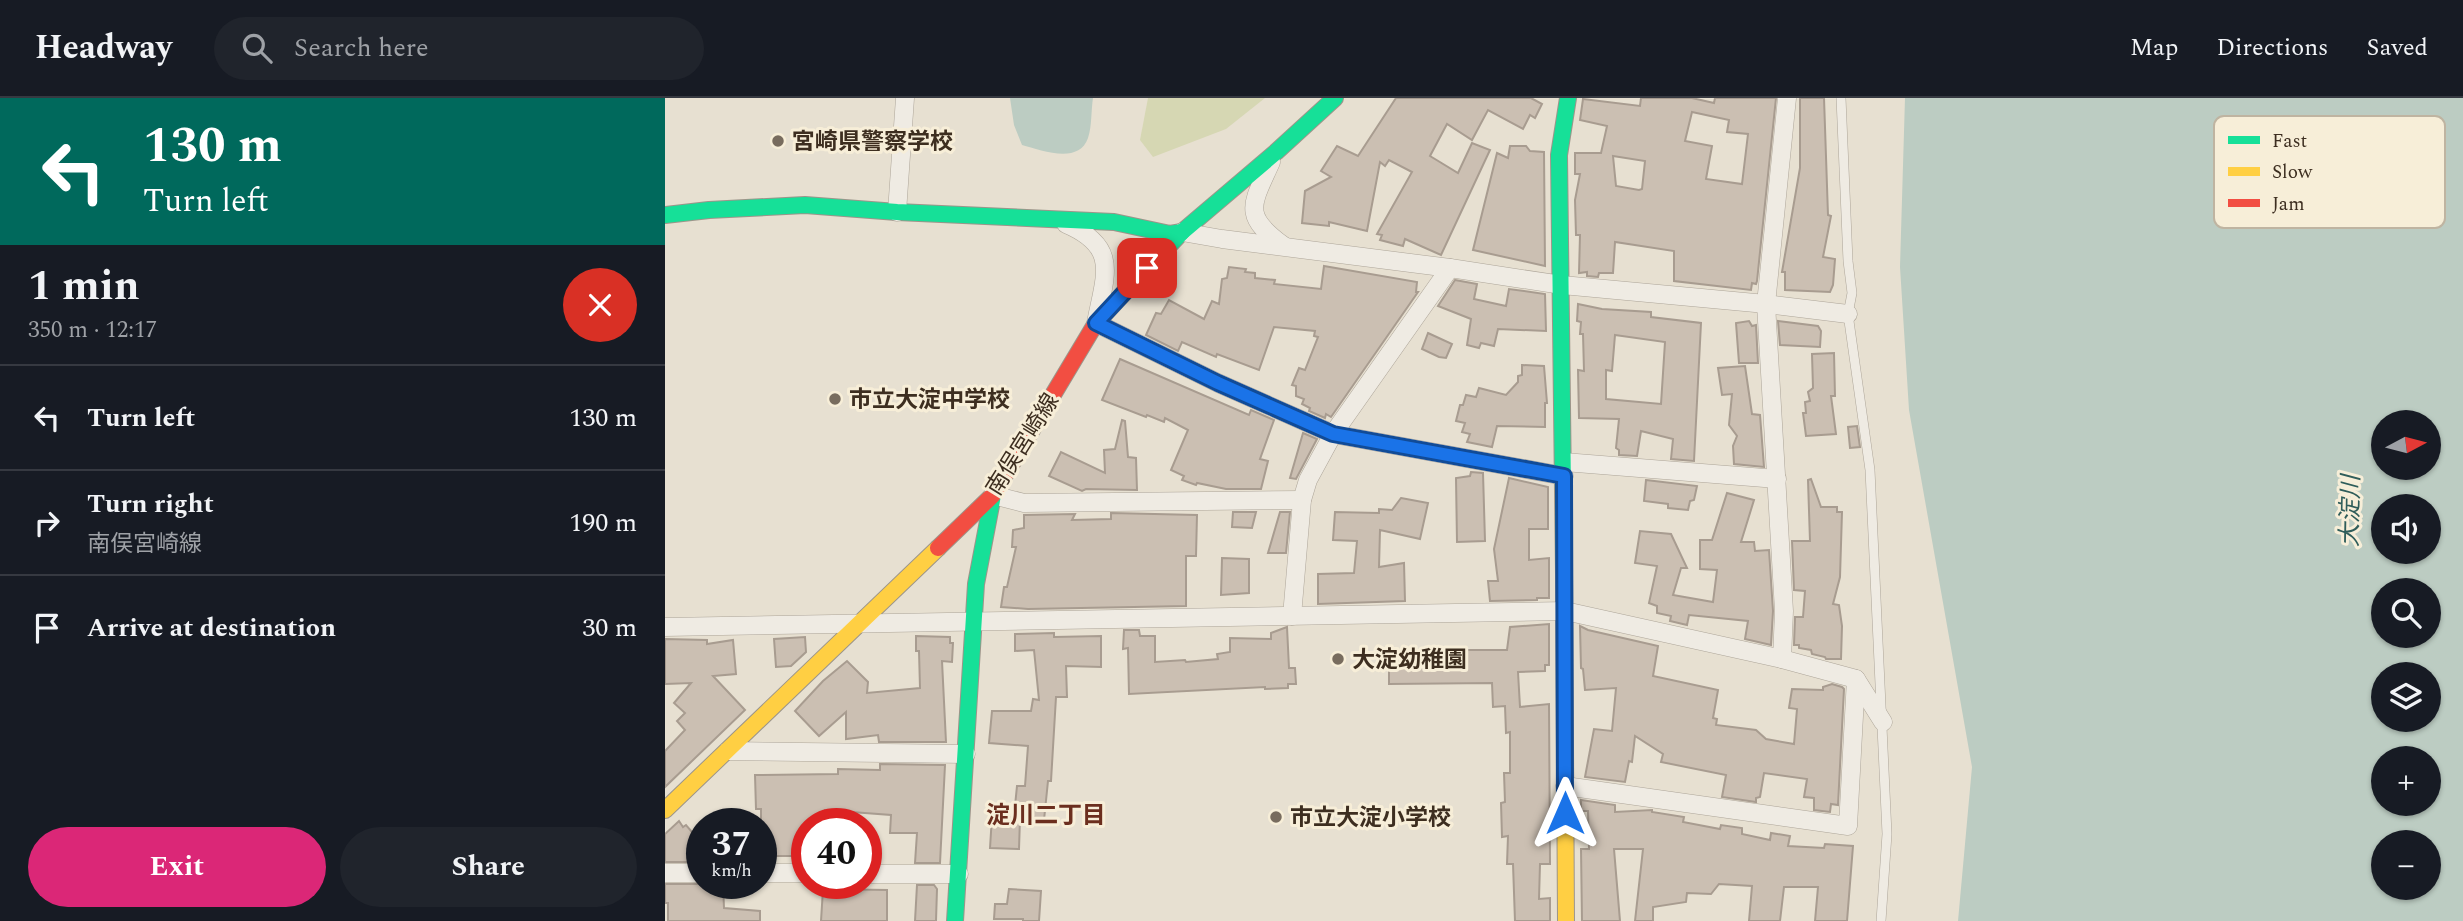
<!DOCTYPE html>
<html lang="en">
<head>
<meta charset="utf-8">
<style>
	:root { --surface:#171b24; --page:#20242c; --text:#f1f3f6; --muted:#9ea1a6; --line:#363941; --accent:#db2777 }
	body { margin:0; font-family:Spectral,"Noto Sans JP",serif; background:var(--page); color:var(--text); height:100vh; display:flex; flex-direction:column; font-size:26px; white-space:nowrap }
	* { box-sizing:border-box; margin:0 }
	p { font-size:23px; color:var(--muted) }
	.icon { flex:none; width:38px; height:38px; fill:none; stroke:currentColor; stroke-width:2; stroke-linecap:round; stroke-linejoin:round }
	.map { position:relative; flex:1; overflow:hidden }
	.sheet { display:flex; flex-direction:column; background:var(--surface); width:665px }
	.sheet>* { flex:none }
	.top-card { background:#00695c; color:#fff; overflow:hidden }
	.needle { width:46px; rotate:83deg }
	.buttons { position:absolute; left:1706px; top:312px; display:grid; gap:14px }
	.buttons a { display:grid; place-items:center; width:70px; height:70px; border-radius:50%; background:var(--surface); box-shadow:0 2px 5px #0004; font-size:35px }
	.speed { position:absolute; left:21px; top:710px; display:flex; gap:14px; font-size:35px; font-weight:700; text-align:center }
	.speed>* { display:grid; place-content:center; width:91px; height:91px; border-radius:50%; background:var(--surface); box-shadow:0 2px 5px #0004; line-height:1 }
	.speed small { font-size:18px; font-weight:400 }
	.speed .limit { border:10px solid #d22; background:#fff; color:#111 }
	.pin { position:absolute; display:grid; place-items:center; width:60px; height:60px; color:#fff; margin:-30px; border-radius:14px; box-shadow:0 4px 10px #0006 }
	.me { position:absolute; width:77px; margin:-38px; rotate:0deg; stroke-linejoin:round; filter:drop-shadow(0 0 5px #0008) }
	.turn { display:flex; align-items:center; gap:24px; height:147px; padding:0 28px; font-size:32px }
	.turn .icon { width:91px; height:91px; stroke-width:2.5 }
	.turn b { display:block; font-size:49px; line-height:60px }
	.round { display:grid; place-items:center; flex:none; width:74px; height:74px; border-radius:37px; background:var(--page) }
	.head { display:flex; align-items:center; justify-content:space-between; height:119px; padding:0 28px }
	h1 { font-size:42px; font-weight:700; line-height:52px }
	.action { display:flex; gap:14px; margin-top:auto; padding:14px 28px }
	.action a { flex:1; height:80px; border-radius:42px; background:var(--accent); color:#fff; font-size:28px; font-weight:700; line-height:80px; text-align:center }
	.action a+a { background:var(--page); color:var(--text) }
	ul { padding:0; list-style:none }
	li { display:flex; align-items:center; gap:21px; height:105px; padding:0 28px; border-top:2px solid var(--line) }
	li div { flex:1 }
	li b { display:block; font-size:26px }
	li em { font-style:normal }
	header { display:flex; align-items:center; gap:42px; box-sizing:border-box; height:98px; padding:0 35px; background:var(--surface); border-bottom:2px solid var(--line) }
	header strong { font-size:33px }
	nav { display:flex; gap:38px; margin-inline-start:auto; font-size:24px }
	.search { width:490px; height:63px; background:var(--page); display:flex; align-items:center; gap:18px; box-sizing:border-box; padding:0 24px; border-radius:38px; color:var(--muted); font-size:26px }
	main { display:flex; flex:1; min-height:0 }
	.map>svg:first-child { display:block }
	.green { fill:#d6d7b3 }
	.water { fill:#bcccc2; fill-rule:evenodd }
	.building { fill:#cbbfb2; stroke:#a89c90; stroke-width:2; fill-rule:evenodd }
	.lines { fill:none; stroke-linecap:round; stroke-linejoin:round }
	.lane-casing { stroke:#ada599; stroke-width:10 }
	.street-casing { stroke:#ada599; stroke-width:19 }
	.fast-casing { stroke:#9c958a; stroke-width:18 }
	.slow-casing { stroke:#9c958a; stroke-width:18 }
	.jam-casing { stroke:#9c958a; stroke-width:18 }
	.lane { stroke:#efebe3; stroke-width:9 }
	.street { stroke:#efebe3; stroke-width:18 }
	.fast { stroke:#16e098; stroke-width:16 }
	.slow { stroke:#ffcf43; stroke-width:16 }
	.jam { stroke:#f24e42; stroke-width:16 }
	.route-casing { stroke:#114b97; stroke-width:18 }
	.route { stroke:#1a73e8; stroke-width:12 }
	.poi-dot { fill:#786c5e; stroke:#f7eed8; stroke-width:2.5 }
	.labels { text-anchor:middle; stroke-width:6; stroke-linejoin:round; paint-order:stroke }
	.poi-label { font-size:23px; font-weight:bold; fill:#3d2e20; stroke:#f7eed8; text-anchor:start }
	.street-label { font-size:23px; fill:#3d2e20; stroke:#f7eed8 }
	.water-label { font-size:24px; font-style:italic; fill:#2f5d5a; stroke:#f7eed8 }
	.neighbourhood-label { font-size:24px; font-weight:bold; fill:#6b2e1e; stroke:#f7eed8 }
	.key { fill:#f7eed8; stroke:#bfb4a1; stroke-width:2 }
	.key-label { font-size:19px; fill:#3d2e20 }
</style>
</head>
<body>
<header>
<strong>Headway</strong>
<div class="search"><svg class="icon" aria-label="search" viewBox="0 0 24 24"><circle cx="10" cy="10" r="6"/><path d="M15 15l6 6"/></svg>Search here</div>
<nav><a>Map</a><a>Directions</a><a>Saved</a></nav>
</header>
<main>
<section class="sheet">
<div class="top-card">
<div class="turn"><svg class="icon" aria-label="left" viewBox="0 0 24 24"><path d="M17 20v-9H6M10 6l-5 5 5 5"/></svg><div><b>130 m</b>Turn left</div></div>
</div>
<div class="head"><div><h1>1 min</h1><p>350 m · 12:17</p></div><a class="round" style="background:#d93025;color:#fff"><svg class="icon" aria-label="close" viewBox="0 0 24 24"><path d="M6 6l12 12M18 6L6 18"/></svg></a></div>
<ul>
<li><svg class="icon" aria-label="left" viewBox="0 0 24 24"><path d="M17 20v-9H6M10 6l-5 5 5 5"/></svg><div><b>Turn left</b></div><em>130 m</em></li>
<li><svg class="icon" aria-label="right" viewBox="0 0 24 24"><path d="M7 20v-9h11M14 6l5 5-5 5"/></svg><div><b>Turn right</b><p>南俣宮崎線</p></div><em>190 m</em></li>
<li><svg class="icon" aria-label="arrive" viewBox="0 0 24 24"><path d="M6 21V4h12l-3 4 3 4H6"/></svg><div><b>Arrive at destination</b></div><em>30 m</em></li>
</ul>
<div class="action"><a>Exit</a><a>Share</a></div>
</section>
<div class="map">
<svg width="1798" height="823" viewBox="0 0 1798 823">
	<rect width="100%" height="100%" fill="#e7e0d1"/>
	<polygon class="green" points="483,0 600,0 561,31 488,59 475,42"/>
	<g class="water">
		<path d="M345 0H428C426 12 427 28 423 40 414 67 376 52 357 47L349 27Z"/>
		<path d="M1240 0H1798V823H1293L1307 669 1244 312 1235 169ZM1718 324H1764V369H1718ZM1718 408H1764V453H1718ZM1718 492H1764V537H1718ZM1718 576H1764V621H1718ZM1718 660H1764V705H1718ZM1718 744H1764V789H1718Z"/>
	</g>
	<g class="building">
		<polygon points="731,0 866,0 877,6 870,20 865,17 858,31 823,12 807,42 782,26 765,58 793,75 807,45 825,52 776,157 740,141 738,148 715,142 717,137 712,136 747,74 724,62 720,68 715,64 702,133 664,124 664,128 637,125 640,93 666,79 656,73 672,48 693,58"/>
		<path d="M976 0H1027L1049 5 1050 0H1111L1092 183 1091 186 1087 185 1086 192 1009 183V153L950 144 948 175H934L933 179 922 178V174L914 175 915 137H911L910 102 915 76H910V55H936L942 28 915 22 918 1 975 8ZM1027 14 1064 22 1062 34 1083 36 1077 86 1041 81 1047 48 1020 43ZM948 58 980 63 977 91 974 92 951 88Z"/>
		<polygon points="1135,0 1159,0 1163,117 1166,118 1158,159 1170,161 1168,187 1165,194 1120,192 1120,174 1117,174 1135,70"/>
		<polygon points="845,48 861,48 865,53 879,54 880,168 808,152 832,55 843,60"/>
		<polygon points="659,168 752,184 751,194 753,194 666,319 661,316 660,320 644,313 645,310 637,306 639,301 631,298 631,288 627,287 634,270 640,272 653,239 649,238 650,233 609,229 594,272 552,256 551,259 517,244 513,253 481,237 491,215 496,216 504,202 539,221 547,203 554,206 557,181 562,180 564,169 581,171 580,174 590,175 590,180 610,182 609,186 656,191"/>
		<polygon points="790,182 812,186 809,201 841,208 844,191 880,196 881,233 833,231 829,248 816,245 814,250 802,247 806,221 773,208"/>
		<path d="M913 206 937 211 986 214V219L1036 225 1029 363 1006 361 1008 341 976 333 972 358 954 357V352L951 350 954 321 914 320 913 272 919 273 918 236H915L916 224 912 223ZM950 237 1000 244 996 306 941 301V272L947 273Z"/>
		<polygon points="1084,223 1087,228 1091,227 1093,265 1074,265 1071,225"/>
		<polygon points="1113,223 1153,228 1156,233 1155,249 1115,247"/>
		<polygon points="763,235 787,246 781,260 774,259 757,251"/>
		<polygon points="1169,255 1170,298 1166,298 1171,336 1141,338 1138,315 1141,315 1140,304 1145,303 1143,294 1148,290 1147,256"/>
		<polygon points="455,261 584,317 586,312 609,322 595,361 603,363 596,391 561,391 532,385 531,387 517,382 519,378 506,372 523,332 500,320 499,324 482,317 481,319 437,302"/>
		<polygon points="857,267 879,268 882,305 880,305 880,329 832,328 827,349 802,344 805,336 797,334 800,325 791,323 795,307 798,307 801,297 811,299 814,290 841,297 853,284 853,278 857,277"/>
		<polygon points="1080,268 1087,316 1095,317 1099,369 1069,366 1068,348 1072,338 1064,327 1067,296 1057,297 1053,270"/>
		<polygon points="457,322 460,323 463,359 471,360 472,392 421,391 417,393 384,378 396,354 440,375 439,352 450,351"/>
		<polygon points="1192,328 1195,349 1185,350 1183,329"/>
		<polygon points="638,335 652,341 631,381 625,380"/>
		<polygon points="806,374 818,375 820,443 792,444 791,380 805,378"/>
		<polygon points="844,380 883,389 883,431 864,431 864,462 884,460 884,500 872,500 872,502 825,503 823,483 833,483 829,451"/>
		<polygon points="1146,381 1156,409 1172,409 1172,414 1177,414 1175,479 1168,506 1174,507 1177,528 1176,561 1161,561 1160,559 1147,556 1146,552 1134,550 1134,547 1129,547 1130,519 1138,519 1140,493 1129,492 1127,443 1145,443 1143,382"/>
		<polygon points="981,382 1032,388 1029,402 1025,403 1023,412 1003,410 1003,406 979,403"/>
		<polygon points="1062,395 1089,402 1076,444 1089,444 1090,453 1104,452 1108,513 1106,547 1080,541 1083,523 1024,517 1022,527 1005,523 1006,518 992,515 992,508 984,505 992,468 970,465 975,433 1006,436 1022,470 1016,470 1008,497 1048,504 1052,472 1035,471 1035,442 1047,442"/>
		<polygon points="736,400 763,405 755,441 715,432 714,469 739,465 740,503 653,506 653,476 689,475 692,443 668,442 670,414 714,415 714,411 727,412"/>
		<polygon points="568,414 591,414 587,430 567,429"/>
		<polygon points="615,414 625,414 621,455 603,455"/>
		<polygon points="446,415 532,417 531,458 521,458 521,508 363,511 336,509 339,489 342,489 351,449 347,449 348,432 359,430 359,417 410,416 407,422 446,421"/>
		<polygon points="557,460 584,461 584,495 556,497"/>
		<polygon points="884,526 884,567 880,567 880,573 853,574 855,609 884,606 885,766 875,766 874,801 885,800 885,823 850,823 848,766 842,766 843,738 837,739 836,705 840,704 839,675 845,675 845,634 841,635 840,608 828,609 827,585 724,586 724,564 776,563 776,560 784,559 785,552 842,552 845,529"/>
		<polygon points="915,528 923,532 993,548 988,578 1053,592 1048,620 1052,621 1051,627 1091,632 1101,641 1129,646 1132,611 1124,610 1127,591 1158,592 1158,589 1167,586 1177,589 1179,591 1173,707 1166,706 1165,714 1149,712 1149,700 1139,699 1142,681 1099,675 1095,699 1091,700 1091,704 1057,699 1061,677 996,664 998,656 970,638 967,664 964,663 960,684 920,679 929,631 947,633 951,590 920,592 918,571 916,570"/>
		<polygon points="622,529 624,570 630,570 631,586 623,586 623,590 600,591 600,589 464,596 463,550 458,551 459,532 474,532 475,538 490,538 490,564 520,562 521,564 553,561 552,556 565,554 565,540 606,541 606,535"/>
		<polygon points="389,535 389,539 436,538 436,569 401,568 402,599 391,599 386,683 383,683 379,722 349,718 352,688 360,688 363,648 324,645 327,613 366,613 368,601 374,602 369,552 350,553 350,536"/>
		<polygon points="251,538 285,539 285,545 288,545 287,564 277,563 281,644 214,644 213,637 181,641 181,614 154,638 130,613 158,583 182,563 203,584 202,595 255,590 254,553 251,553"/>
		<polygon points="140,539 141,554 126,568 111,569 109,541"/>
		<polygon points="0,541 42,542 42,546 68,542 71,576 48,578 80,612 0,689 0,653 20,632 12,623 20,615 9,605 26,585 0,586"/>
		<polygon points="215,666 280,667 275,765 250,765 252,735 225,735 226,717 160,712 160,726 142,726 142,758 96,758 96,711 91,711 90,677 173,676 173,671 215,672"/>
		<polygon points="916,702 950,707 950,714 987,712 987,714 1019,719 1018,724 1055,731 1056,727 1077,730 1077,736 1105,742 1106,735 1125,738 1123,748 1159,750 1160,746 1188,748 1182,823 1150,823 1153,789 1119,789 1115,823 1084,823 1087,788 1054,786 1046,796 1022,795 1021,804 988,809 988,823 970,823 978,751 949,751 955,823 917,823 916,751 924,751 923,713 916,713"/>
		<polygon points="327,718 355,720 354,751 325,750"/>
		<polygon points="14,723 18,729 21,727 33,741 34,764 0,764 0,736"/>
		<polygon points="0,786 58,786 59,810 95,813 95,823 3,823 3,805 0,805"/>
		<polygon points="252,787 269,787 272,791 271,823 250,823"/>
		<polygon points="158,791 222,792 222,823 156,823"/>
		<polygon points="344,791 376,793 374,823 358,823 358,821 329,821 330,806 342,806"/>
	</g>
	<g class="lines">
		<g class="lane-casing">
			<polyline id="lane" points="1176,0 1183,163 1187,195 1183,216 1205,372 1222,736 1216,823"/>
		</g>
		<g class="street-casing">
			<g id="street">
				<path d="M606 64C587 107 576 117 619 148"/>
				<polyline points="232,114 240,0"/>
				<path d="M401 126C455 149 440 177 431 225L553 285 668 336 899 378"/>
				<polyline points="517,134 557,141 785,170 897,187 1101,206 1183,216"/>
				<polyline points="899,364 1112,381"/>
				<polyline points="328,397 359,405 637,402"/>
				<polyline points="627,518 637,402 643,382 668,336 785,170"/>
				<polyline points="0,529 900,513 1117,561 1191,581 1218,624"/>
				<polyline points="1117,561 1119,513 1101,206 1122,0"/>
				<polyline points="63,653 301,656"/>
				<polyline points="900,688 1183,728 1191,581"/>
				<polyline points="0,775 37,775"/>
				<polyline points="96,775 142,775"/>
				<polyline points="201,776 294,776"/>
			</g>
		</g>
		<g class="fast-casing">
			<g id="fast">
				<polyline points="0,117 44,112 140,107 232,114 449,124 505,136 517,134"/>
				<polyline points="473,180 517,134 611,54 670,0"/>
				<polyline points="899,476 894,57 903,0"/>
				<polyline points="290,823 311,486 328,397"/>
			</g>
		</g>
		<g class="slow-casing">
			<g id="slow">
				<polyline points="899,476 901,823"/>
				<polyline points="0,712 273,450"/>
			</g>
		</g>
		<g class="jam-casing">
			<polyline id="jam" points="273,450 328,397 431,225 473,180"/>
		</g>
		<use href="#lane" class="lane"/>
		<use href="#street" class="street"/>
		<use href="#fast" class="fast"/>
		<use href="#slow" class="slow"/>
		<use href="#jam" class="jam"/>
	</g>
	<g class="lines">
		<g class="route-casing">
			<polyline id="route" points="482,170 431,225 553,285 668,336 899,378 900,715"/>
		</g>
		<use href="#route" class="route"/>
	</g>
	<g class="poi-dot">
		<circle cx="113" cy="43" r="7"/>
		<circle cx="170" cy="301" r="7"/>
		<circle cx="673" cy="561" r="7"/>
		<circle cx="611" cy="719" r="7"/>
	</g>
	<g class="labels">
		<g class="poi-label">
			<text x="127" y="51">宮崎県警察学校</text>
			<text x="184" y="309">市立大淀中学校</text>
			<text x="687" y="569">大淀幼稚園</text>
			<text x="625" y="727">市立大淀小学校</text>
		</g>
		<g class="street-label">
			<text transform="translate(357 346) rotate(-58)" y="8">南俣宮崎線</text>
		</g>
		<g class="water-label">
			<text transform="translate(1685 413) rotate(-89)" y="8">大淀川</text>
		</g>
		<g class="neighbourhood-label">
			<text x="381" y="725">淀川二丁目</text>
		</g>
	</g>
	<rect x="1549" y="18" width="231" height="112" rx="10" class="key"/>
	<rect x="1563" y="38" width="32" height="8" fill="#16e098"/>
	<rect x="1563" y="69" width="32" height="9" fill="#ffcf43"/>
	<rect x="1563" y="101" width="32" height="8" fill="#f24e42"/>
	<g class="key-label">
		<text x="1607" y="49">Fast</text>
		<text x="1607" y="80">Slow</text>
		<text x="1607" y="112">Jam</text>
	</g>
</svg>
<div class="buttons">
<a><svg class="needle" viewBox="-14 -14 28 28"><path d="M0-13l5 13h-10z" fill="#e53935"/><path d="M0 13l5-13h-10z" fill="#9ea1a6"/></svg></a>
<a><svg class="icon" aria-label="sound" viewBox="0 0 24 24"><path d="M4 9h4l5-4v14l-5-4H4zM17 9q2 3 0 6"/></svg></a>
<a><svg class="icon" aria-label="search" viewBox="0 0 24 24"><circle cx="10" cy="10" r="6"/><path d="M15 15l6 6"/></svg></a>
<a><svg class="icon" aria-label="layers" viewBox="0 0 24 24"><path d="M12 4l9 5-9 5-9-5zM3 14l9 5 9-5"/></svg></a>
<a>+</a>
<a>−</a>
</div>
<div class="speed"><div>37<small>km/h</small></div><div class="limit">40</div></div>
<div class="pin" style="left:482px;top:170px;background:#d93025"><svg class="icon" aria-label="arrive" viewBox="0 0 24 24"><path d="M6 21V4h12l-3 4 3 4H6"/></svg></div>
<svg class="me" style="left:900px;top:715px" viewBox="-20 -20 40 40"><path d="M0-17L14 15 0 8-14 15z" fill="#1a73e8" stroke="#fff" stroke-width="4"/></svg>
</div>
</main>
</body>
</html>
